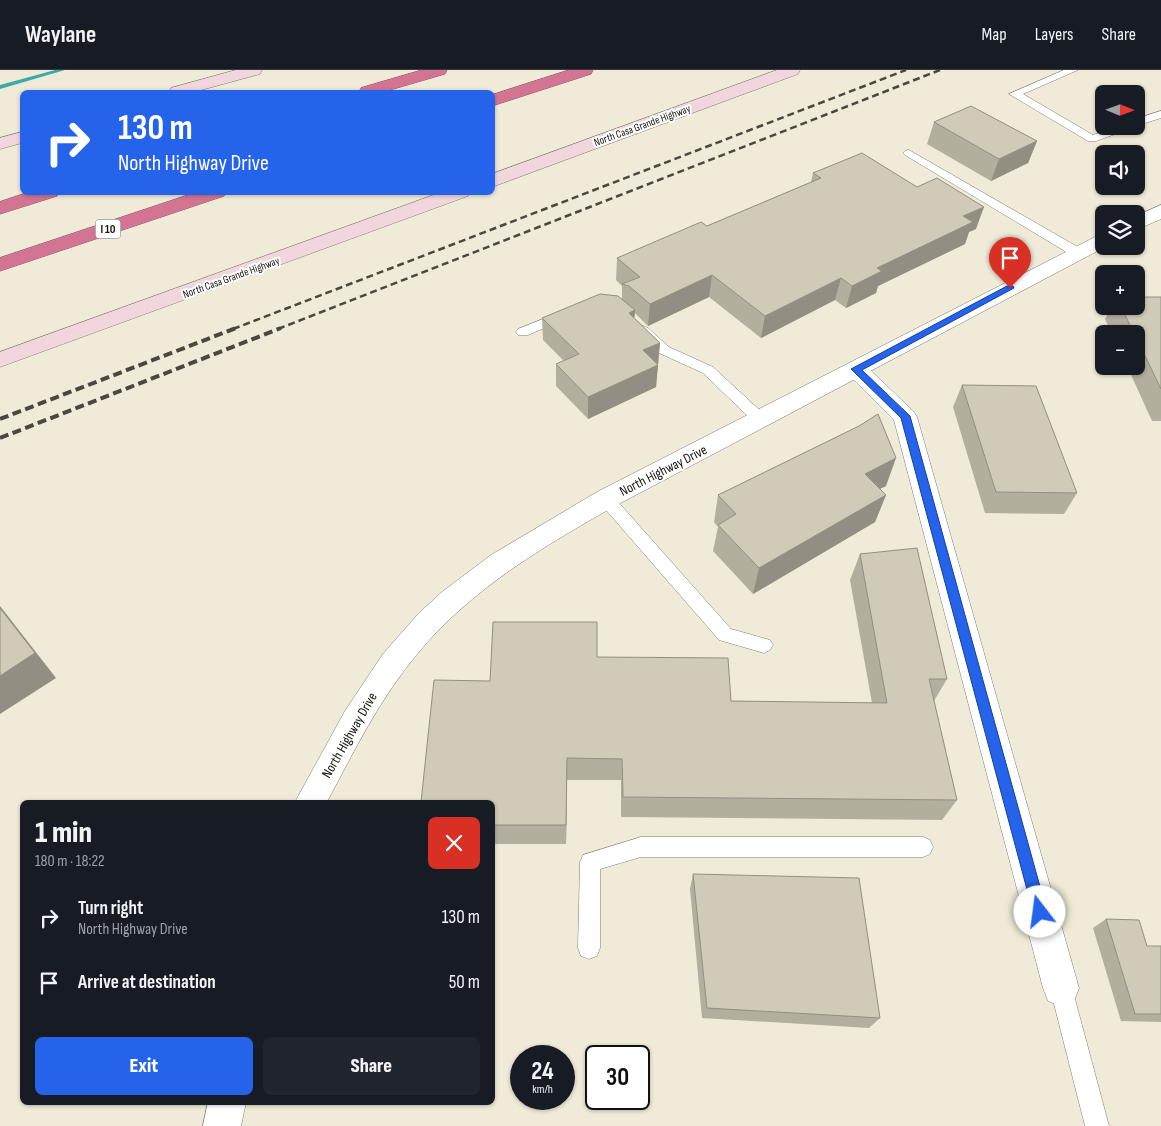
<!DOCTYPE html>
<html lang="en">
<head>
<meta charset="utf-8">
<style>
	:root { --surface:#171b24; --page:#20242c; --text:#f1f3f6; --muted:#9ea1a6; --line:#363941; --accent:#2563eb }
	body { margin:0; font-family:"Sofia Sans Condensed",sans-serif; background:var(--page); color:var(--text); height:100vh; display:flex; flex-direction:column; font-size:19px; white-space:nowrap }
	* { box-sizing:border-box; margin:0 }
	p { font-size:16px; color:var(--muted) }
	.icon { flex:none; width:28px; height:28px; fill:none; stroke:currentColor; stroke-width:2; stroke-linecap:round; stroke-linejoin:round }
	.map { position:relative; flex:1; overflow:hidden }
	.side { position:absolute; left:20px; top:730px; width:475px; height:305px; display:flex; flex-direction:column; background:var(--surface); border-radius:8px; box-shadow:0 1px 4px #0004 }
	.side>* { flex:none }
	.guide { position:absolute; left:20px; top:20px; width:475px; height:105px; border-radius:8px; box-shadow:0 1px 4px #0004; background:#2563eb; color:#fff; overflow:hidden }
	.needle { width:32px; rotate:91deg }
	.controls { position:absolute; left:1095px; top:15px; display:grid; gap:10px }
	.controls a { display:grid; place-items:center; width:50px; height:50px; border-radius:8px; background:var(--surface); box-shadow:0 1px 4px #0004; font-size:25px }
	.speed { position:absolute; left:510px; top:975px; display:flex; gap:10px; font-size:25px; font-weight:700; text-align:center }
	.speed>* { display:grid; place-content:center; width:65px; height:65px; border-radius:50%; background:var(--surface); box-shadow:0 1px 4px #0004; line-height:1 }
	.speed small { font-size:12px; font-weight:400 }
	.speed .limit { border:2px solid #111; border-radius:8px; background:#fff; color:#111 }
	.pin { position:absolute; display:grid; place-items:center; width:42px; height:42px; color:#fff; margin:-51px -21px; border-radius:50% 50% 50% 0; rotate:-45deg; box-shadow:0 0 5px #0007 }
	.pin .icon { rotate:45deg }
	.me { position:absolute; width:55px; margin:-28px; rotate:345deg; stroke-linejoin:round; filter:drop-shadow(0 0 4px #0008) }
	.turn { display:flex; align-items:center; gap:18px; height:105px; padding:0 15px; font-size:22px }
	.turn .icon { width:65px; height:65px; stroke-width:2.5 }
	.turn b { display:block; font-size:35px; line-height:42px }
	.round { display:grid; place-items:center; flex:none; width:52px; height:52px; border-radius:8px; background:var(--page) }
	.overview { display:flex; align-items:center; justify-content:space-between; height:85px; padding:0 15px }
	h1 { font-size:30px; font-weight:800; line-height:38px }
	.button { display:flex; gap:10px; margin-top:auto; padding:10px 15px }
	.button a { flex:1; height:58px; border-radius:8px; background:var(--accent); color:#fff; font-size:20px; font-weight:800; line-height:58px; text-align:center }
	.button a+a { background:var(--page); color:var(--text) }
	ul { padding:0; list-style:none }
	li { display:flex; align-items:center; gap:15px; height:65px; padding:0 15px }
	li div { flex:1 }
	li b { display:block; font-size:19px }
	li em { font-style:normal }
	header { display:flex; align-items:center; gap:30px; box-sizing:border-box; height:70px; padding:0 25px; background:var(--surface); border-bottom:1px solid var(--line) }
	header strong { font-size:24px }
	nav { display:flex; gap:28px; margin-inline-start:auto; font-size:18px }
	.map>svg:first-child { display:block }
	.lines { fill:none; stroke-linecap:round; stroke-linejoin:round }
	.stream { fill:#3aaaaa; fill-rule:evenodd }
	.service-casing { stroke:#837e6d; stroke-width:1 }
	.minor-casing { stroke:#837e6d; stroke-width:1 }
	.tertiary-casing { stroke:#837e6d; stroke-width:1 }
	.secondary-casing { stroke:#837e6d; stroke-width:1 }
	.motorway-casing { stroke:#915363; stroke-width:1 }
	.service { fill:#fff; fill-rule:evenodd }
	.minor { fill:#fff; fill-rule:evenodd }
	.tertiary { fill:#fff; fill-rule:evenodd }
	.secondary { fill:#f2d6de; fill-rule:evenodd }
	.motorway { fill:#d37592; fill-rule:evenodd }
	.rail-far1 { stroke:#4a473e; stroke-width:2.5; stroke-dasharray:7 4; stroke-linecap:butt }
	.rail { stroke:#4a473e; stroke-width:4; stroke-dasharray:9 4.5; stroke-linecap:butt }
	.wall { fill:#b3af9e }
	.shaded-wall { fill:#928e81 }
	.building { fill:#d0cbb8; stroke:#928e81 }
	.route { fill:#2563eb; stroke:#184099 }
	.labels { text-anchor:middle; stroke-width:4; stroke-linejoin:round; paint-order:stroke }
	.far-street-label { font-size:11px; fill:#16140d; stroke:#fff }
	.shield { fill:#fff; stroke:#5c5a56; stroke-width:1 }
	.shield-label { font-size:12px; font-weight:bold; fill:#16140d }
	.street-label { font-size:14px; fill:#16140d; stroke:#fff }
</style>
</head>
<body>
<header>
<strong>Waylane</strong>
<nav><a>Map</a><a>Layers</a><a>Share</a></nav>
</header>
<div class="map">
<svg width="1161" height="1056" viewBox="0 0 1161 1056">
	<rect width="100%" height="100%" fill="#f0ebd8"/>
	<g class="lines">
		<polygon class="stream" points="55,0 65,0 0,19 0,15"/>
		<g class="service-casing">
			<g id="service">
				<polygon points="1064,0 1078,0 1023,24 1093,65 1117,56 1133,56 1132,58 1096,71 1088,71 1009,24"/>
				<polygon points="1161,41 1161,48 1136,56 1136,49"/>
				<polygon points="909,80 1083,180 1084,183 1078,187 1073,186 905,85 903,83 905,81"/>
				<polygon points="563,241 568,242 570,245 568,248 528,265 518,265 516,262 518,259"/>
				<polygon points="643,256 648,258 669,277 713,297 766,346 769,350 766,354 761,355 756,354 703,303 659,283 636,261 638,258"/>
				<polygon points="606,423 612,425 731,559 770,570 773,575 770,580 764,583 719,570 600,433 598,429 600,425"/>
				<polygon points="641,767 923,767 930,770 933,777 930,784 923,787 641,787 600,799 600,878 597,886 589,889 581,886 578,878 580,792 583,785"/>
				<polygon points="1061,907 1069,910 1072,918 1109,1056 1085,1056 1050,918 1053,910"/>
			</g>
		</g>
		<g class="minor-casing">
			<polygon id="minor" points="856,291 864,294 913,341 917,347 1079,918 1074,931 1061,936 1048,931 1043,918 894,350 848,304 845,299 848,294"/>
		</g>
		<g class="tertiary-casing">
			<g id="tertiary">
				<polygon points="1161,135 1161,149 1136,160 1136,146"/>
				<path d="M1104 164V176H1107L615 436C544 476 471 519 418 583 380 628 354 681 327 732H295L345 641 383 584 419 543 442 522 491 485 597 422 1097 166Z"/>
				<polygon points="208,1032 246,1032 241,1056 203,1056"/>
			</g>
		</g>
		<g class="secondary-casing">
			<g id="secondary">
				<polygon points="236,0 262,0 260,4 194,22 169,22 171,18"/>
				<polygon points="777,0 800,0 798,4 492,117 492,104"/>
				<polygon points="22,62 22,73 0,79 0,68"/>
				<polygon points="442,122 470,122 468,126 0,297 0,282"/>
			</g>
		</g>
		<g class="motorway-casing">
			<g id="motorway">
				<polygon points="422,0 447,0 445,4 383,22 359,22 361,18"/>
				<polygon points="569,0 593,0 591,4 492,36 492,25"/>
				<polygon points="29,122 59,122 57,126 0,144 0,132"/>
				<polygon points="197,122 226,122 224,126 0,201 0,188"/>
			</g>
		</g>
		<use href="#service" class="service"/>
		<use href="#minor" class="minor"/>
		<use href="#tertiary" class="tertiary"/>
		<use href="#secondary" class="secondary"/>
		<use href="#motorway" class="motorway"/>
		<g class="rail-far1">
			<polyline points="233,259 906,0"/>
			<polyline points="278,259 940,0"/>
		</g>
		<g class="rail">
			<polyline points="0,349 236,258"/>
			<polyline points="0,368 281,258"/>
		</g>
	</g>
	<g class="wall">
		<polygon points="934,52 1037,71 1028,93 991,111 927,74"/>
		<polygon points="813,103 976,159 969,162 965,174 878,216 876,223 846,238 835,230 761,268 709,227 648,256 635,243 634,248 660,273 656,317 588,349 556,316 556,294 564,291 543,270 542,248 622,229 622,216 616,210 617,188 707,156 811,112"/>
		<polygon points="1161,227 1161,351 1152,351 1127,296 1136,296 1136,264 1112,264 1105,249 1112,236 1136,236"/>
		<polygon points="962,315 1077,423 1064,444 985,443 953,337"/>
		<polygon points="859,356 886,416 879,419 886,425 875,452 753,524 713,481 718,457 714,452 718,425"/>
		<polygon points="860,484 947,609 934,631 957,730 942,750 621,747 621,710 567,710 566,774 492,774 492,732 490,611 597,587 731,631 872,633 850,510"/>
		<polygon points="693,804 880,948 869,958 702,948 690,819"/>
		<polygon points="1106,849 1147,876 1161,876 1161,952 1121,951 1093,858"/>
	</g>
	<g class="shaded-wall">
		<polygon points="1037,71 1028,93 991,111 999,89"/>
		<polygon points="984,137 976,159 969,162 965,174 878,216 876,223 846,238 852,216 877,198 963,146"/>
		<polygon points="712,205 709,227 648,256 650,234"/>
		<polygon points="841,208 835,230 761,268 765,246"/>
		<polygon points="635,240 633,262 629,243"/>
		<polygon points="660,273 658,294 643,280"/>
		<polygon points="658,295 656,317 588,349 588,327"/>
		<polygon points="896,388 886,416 855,431 865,404"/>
		<polygon points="886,425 875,452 753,524 759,498"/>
		<polygon points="0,536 56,608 0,644"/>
		<polygon points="567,688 567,710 566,774 566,755"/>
	</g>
	<g class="building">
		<polygon points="971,36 1037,71 999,89 934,52"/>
		<polygon points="862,83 917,117 937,108 984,137 963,146 973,152 877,198 882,201 852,216 841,208 765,246 712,205 650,234 629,216 622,214 640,207 617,188 701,152 707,156 821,108 813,103"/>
		<polygon points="600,224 618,226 635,240 629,243 660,273 643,280 658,295 588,327 556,294 579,284 542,248"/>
		<polygon points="1136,227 1161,227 1161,319 1136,267 1136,264 1134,264 1121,236 1136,236"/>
		<polygon points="962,315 1036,316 1077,423 996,422"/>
		<polygon points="878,344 896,388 865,404 886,425 759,498 718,455 736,444 718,425 859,356"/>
		<polygon points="917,478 947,609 929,609 957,730 623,727 622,689 567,688 566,755 492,755 492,732 421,732 434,610 490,611 493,552 597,552 597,587 728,588 731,631 887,633 860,484"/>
		<polygon points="0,538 35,583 0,606"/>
		<polygon points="693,804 859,808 880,948 707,938"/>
		<polygon points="1106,849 1139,850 1147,876 1161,876 1161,944 1135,944"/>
	</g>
	<polygon class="route" points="1007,216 1013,216 1014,218 862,300 910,346 1047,842 1045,847 1040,849 1035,847 1033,842 901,348 851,299"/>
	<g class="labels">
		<g class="far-street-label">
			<text transform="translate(642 55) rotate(-20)" y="4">North Casa Grande Highway</text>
			<text transform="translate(231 207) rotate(-20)" y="4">North Casa Grande Highway</text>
		</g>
		<rect class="shield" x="95.5" y="149.5" width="25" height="19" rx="4"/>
		<g class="shield-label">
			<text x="108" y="163">I 10</text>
		</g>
		<g class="street-label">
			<text transform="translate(663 400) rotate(-27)" y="5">North Highway Drive</text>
			<text transform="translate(349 665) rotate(-60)" y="5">North Highway Drive</text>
		</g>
	</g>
</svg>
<div class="controls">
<a><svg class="needle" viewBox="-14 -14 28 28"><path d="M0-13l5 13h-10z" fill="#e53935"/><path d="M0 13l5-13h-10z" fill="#9ea1a6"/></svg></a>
<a><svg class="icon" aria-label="sound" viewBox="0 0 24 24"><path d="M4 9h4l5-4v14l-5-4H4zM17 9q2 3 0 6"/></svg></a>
<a><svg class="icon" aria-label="layers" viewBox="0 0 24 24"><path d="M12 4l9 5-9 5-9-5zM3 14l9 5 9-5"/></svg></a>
<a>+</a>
<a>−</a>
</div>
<div class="speed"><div>24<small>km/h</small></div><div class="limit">30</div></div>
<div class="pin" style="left:1010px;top:218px;background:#d93025"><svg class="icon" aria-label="arrive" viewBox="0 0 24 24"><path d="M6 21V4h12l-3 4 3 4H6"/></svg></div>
<svg class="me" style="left:1040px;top:842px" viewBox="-20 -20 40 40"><circle r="19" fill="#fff"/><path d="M0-13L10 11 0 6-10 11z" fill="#2563eb"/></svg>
<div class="guide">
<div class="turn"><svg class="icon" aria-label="right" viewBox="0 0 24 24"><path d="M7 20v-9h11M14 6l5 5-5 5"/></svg><div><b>130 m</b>North Highway Drive</div></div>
</div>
<section class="side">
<div class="overview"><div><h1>1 min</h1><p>180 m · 18:22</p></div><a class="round" style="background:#d93025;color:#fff"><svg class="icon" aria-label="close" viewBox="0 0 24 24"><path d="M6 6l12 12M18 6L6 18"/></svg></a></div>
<ul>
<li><svg class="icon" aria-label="right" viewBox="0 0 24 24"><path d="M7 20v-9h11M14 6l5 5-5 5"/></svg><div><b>Turn right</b><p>North Highway Drive</p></div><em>130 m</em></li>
<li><svg class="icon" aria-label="arrive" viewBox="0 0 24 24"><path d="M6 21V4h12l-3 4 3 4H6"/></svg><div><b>Arrive at destination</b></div><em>50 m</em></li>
</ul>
<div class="button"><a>Exit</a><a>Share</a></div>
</section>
</div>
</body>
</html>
